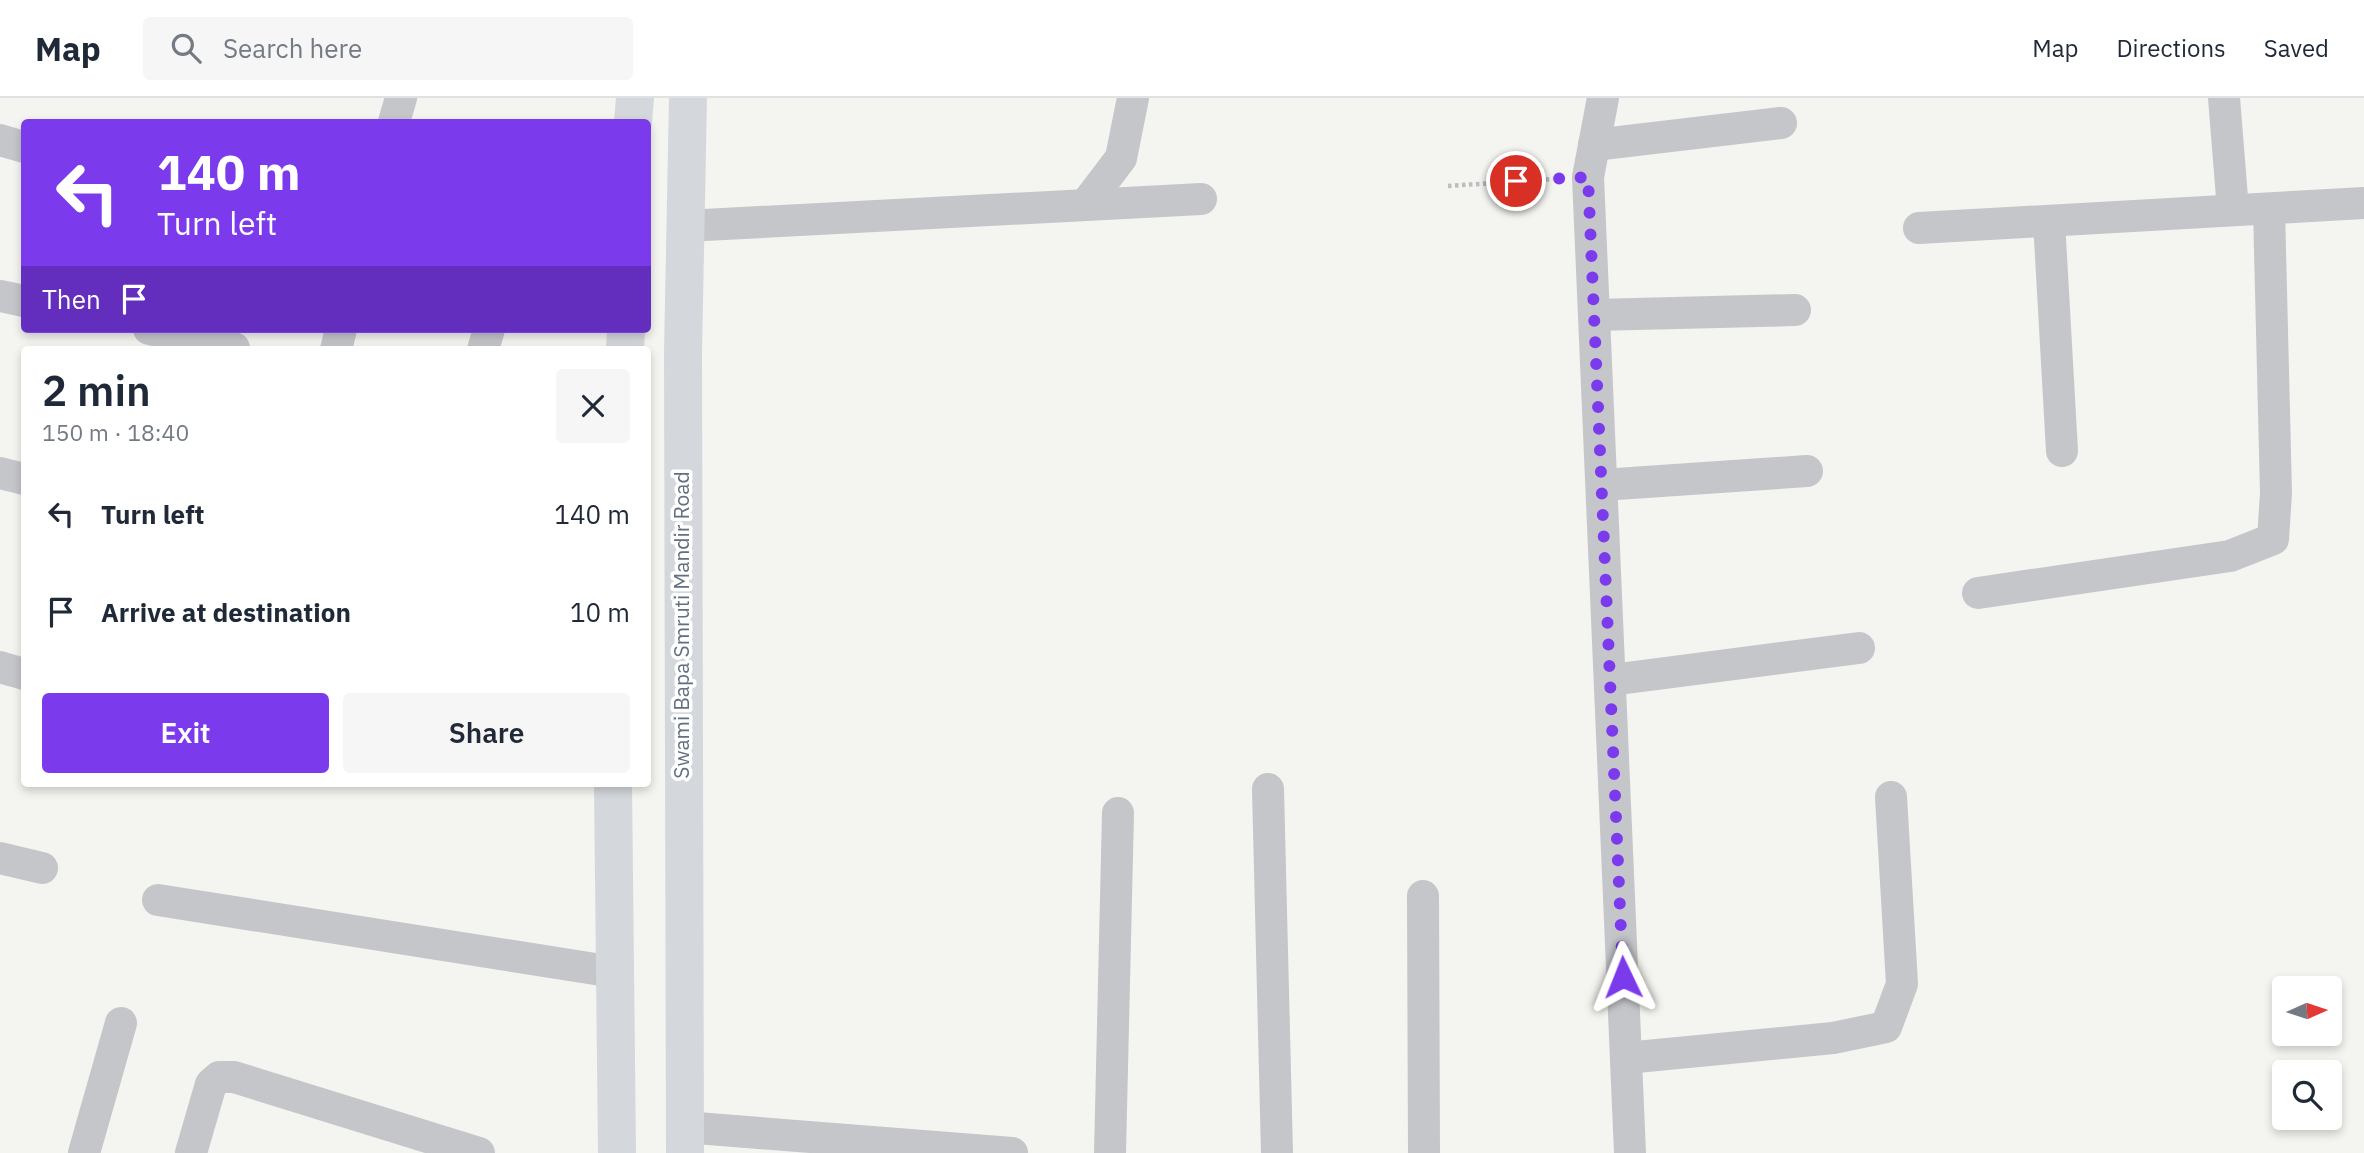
<!DOCTYPE html>
<html lang="en">
<head>
<meta charset="utf-8">
<style>
	:root { --surface:#fff; --page:#f6f6f7; --text:#1f2937; --muted:#747a83; --line:#e0e1e3; --accent:#7c3aed }
	body { margin:0; font-family:"IBM Plex Sans",sans-serif; background:var(--page); color:var(--text); height:100vh; display:flex; flex-direction:column; font-size:26px; white-space:nowrap }
	* { box-sizing:border-box; margin:0 }
	p { font-size:23px; color:var(--muted) }
	.icon { flex:none; width:38px; height:38px; fill:none; stroke:currentColor; stroke-width:2; stroke-linecap:round; stroke-linejoin:round }
	.map { position:relative; flex:1; overflow:hidden }
	.panel { position:absolute; left:21px; top:248px; width:630px; height:441px; display:flex; flex-direction:column; background:var(--surface); border-radius:7px; box-shadow:0 4px 10px #0003 }
	.panel>* { flex:none }
	.guide { position:absolute; left:21px; top:21px; width:630px; height:214px; border-radius:7px; box-shadow:0 4px 10px #0003; background:#7c3aed; color:#fff; overflow:hidden }
	.needle { width:46px; rotate:87deg }
	.buttons { position:absolute; left:2272px; top:878px; display:grid; gap:14px }
	.buttons a { display:grid; place-items:center; width:70px; height:70px; border-radius:7px; background:var(--surface); box-shadow:0 4px 10px #0003; font-size:35px }
	.pin { position:absolute; display:grid; place-items:center; width:60px; height:60px; color:#fff; margin:-30px; border:4px solid #fff; border-radius:50%; box-shadow:0 2px 7px #0007 }
	.me { position:absolute; width:77px; margin:-38px; rotate:358deg; stroke-linejoin:round; filter:drop-shadow(0 0 5px #0008) }
	.turn { display:flex; align-items:center; gap:24px; height:147px; padding:0 21px; font-size:32px }
	.turn .icon { width:91px; height:91px; stroke-width:2.5 }
	.turn b { display:block; font-size:49px; line-height:60px }
	.then { display:flex; align-items:center; height:66px; padding:0 21px; background:#0003; gap:14px; font-size:26px }
	.round { display:grid; place-items:center; flex:none; width:74px; height:74px; border-radius:7px; background:var(--page) }
	.summary { display:flex; align-items:center; justify-content:space-between; height:119px; padding:0 21px }
	h1 { font-size:42px; font-weight:600; line-height:52px }
	.cta { display:flex; gap:14px; margin-top:auto; padding:14px 21px }
	.cta a { flex:1; height:80px; border-radius:7px; background:var(--accent); color:#fff; font-size:28px; font-weight:600; line-height:80px; text-align:center }
	.cta a+a { background:var(--page); color:var(--text) }
	ul { padding:0; list-style:none }
	li { display:flex; align-items:center; gap:21px; height:98px; padding:0 21px }
	li div { flex:1 }
	li b { display:block; font-size:26px }
	li em { font-style:normal }
	header { display:flex; align-items:center; gap:42px; box-sizing:border-box; height:98px; padding:0 35px; background:var(--surface); border-bottom:2px solid var(--line) }
	header strong { font-size:33px }
	nav { display:flex; gap:38px; margin-inline-start:auto; font-size:24px }
	.search { width:490px; height:63px; background:var(--page); display:flex; align-items:center; gap:18px; box-sizing:border-box; padding:0 24px; border-radius:7px; color:var(--muted); font-size:26px }
	.map>svg:first-child { display:block }
	.lines { fill:none; stroke-linecap:round; stroke-linejoin:round }
	.path { stroke:#bbbdbf; stroke-width:4.5; stroke-dasharray:3.5 3.5; stroke-linecap:butt }
	.street { stroke:#c4c6ca; stroke-width:32 }
	.secondary { stroke:#d4d7dc; stroke-width:38 }
	.route { stroke:#7c3aed; stroke-width:12; stroke-dasharray:0 21.6 }
	.labels { text-anchor:middle; stroke-width:7; stroke-linejoin:round; paint-order:stroke }
	.street-label { font-size:21px; fill:#637081; stroke:#fff }
</style>
</head>
<body>
<header>
<strong>Map</strong>
<div class="search"><svg class="icon" aria-label="search" viewBox="0 0 24 24"><circle cx="10" cy="10" r="6"/><path d="M15 15l6 6"/></svg>Search here</div>
<nav><a>Map</a><a>Directions</a><a>Saved</a></nav>
</header>
<div class="map">
<svg width="2364" height="1055" viewBox="0 0 2364 1055">
	<rect width="100%" height="100%" fill="#f4f4f0"/>
	<g class="lines">
		<polyline class="path" points="1448,88 1553,81"/>
		<g class="street">
			<polyline points="1603,0 1588,79 1630,1055"/>
			<polyline points="2224,0 2233,112"/>
			<polyline points="394,24 401,0"/>
			<polyline points="0,42 24,49"/>
			<polyline points="1594,47 1781,25"/>
			<polyline points="1086,106 1121,60 1133,0"/>
			<polyline points="2049,123 2062,353"/>
			<polyline points="685,128 1201,101"/>
			<polyline points="1919,130 2364,105"/>
			<polyline points="0,198 24,203"/>
			<polyline points="1595,217 1795,212"/>
			<polyline points="149,231 234,250"/>
			<polyline points="336,252 341,231"/>
			<polyline points="483,252 489,231"/>
			<polyline points="0,375 24,381"/>
			<polyline points="1602,387 1807,373"/>
			<polyline points="1978,495 2230,458 2273,441 2276,395 2269,111"/>
			<polyline points="0,569 24,576"/>
			<polyline points="1611,582 1859,550"/>
			<polyline points="1268,691 1277,1055"/>
			<polyline points="0,760 42,770"/>
			<polyline points="1423,798 1424,1055"/>
			<polyline points="158,802 614,874"/>
			<polyline points="1626,960 1833,940 1886,929 1902,886 1891,699"/>
			<polyline points="684,1029 1012,1055"/>
			<polyline points="84,1055 121,925"/>
			<polyline points="191,1055 211,986 219,979 234,979 479,1055"/>
			<polyline points="1110,1055 1118,715"/>
		</g>
		<g class="secondary">
			<polyline points="633,24 635,0"/>
			<polyline points="625,252 626,231"/>
			<polyline points="613,686 617,1055"/>
			<polyline points="685,1055 683,255 688,0"/>
		</g>
	</g>
	<g class="lines">
		<polyline class="route" points="1516,83 1588,79 1623,879"/>
	</g>
	<g class="labels">
		<g class="street-label">
			<text transform="translate(682 527) rotate(-90)" y="7">Swami Bapa Smruti Mandir Road</text>
		</g>
	</g>
</svg>
<div class="buttons">
<a><svg class="needle" viewBox="-14 -14 28 28"><path d="M0-13l5 13h-10z" fill="#e53935"/><path d="M0 13l5-13h-10z" fill="#747a83"/></svg></a>
<a><svg class="icon" aria-label="search" viewBox="0 0 24 24"><circle cx="10" cy="10" r="6"/><path d="M15 15l6 6"/></svg></a>
</div>
<div class="pin" style="left:1516px;top:83px;background:#d93025"><svg class="icon" aria-label="arrive" viewBox="0 0 24 24"><path d="M6 21V4h12l-3 4 3 4H6"/></svg></div>
<svg class="me" style="left:1623px;top:879px" viewBox="-20 -20 40 40"><path d="M0-17L14 15 0 8-14 15z" fill="#7c3aed" stroke="#fff" stroke-width="4"/></svg>
<div class="guide">
<div class="turn"><svg class="icon" aria-label="left" viewBox="0 0 24 24"><path d="M17 20v-9H6M10 6l-5 5 5 5"/></svg><div><b>140 m</b>Turn left</div></div>
<div class="then">Then<svg class="icon" aria-label="arrive" viewBox="0 0 24 24"><path d="M6 21V4h12l-3 4 3 4H6"/></svg></div>
</div>
<section class="panel">
<div class="summary"><div><h1>2 min</h1><p>150 m · 18:40</p></div><a class="round"><svg class="icon" aria-label="close" viewBox="0 0 24 24"><path d="M6 6l12 12M18 6L6 18"/></svg></a></div>
<ul>
<li><svg class="icon" aria-label="left" viewBox="0 0 24 24"><path d="M17 20v-9H6M10 6l-5 5 5 5"/></svg><div><b>Turn left</b></div><em>140 m</em></li>
<li><svg class="icon" aria-label="arrive" viewBox="0 0 24 24"><path d="M6 21V4h12l-3 4 3 4H6"/></svg><div><b>Arrive at destination</b></div><em>10 m</em></li>
</ul>
<div class="cta"><a>Exit</a><a>Share</a></div>
</section>
</div>
</body>
</html>
